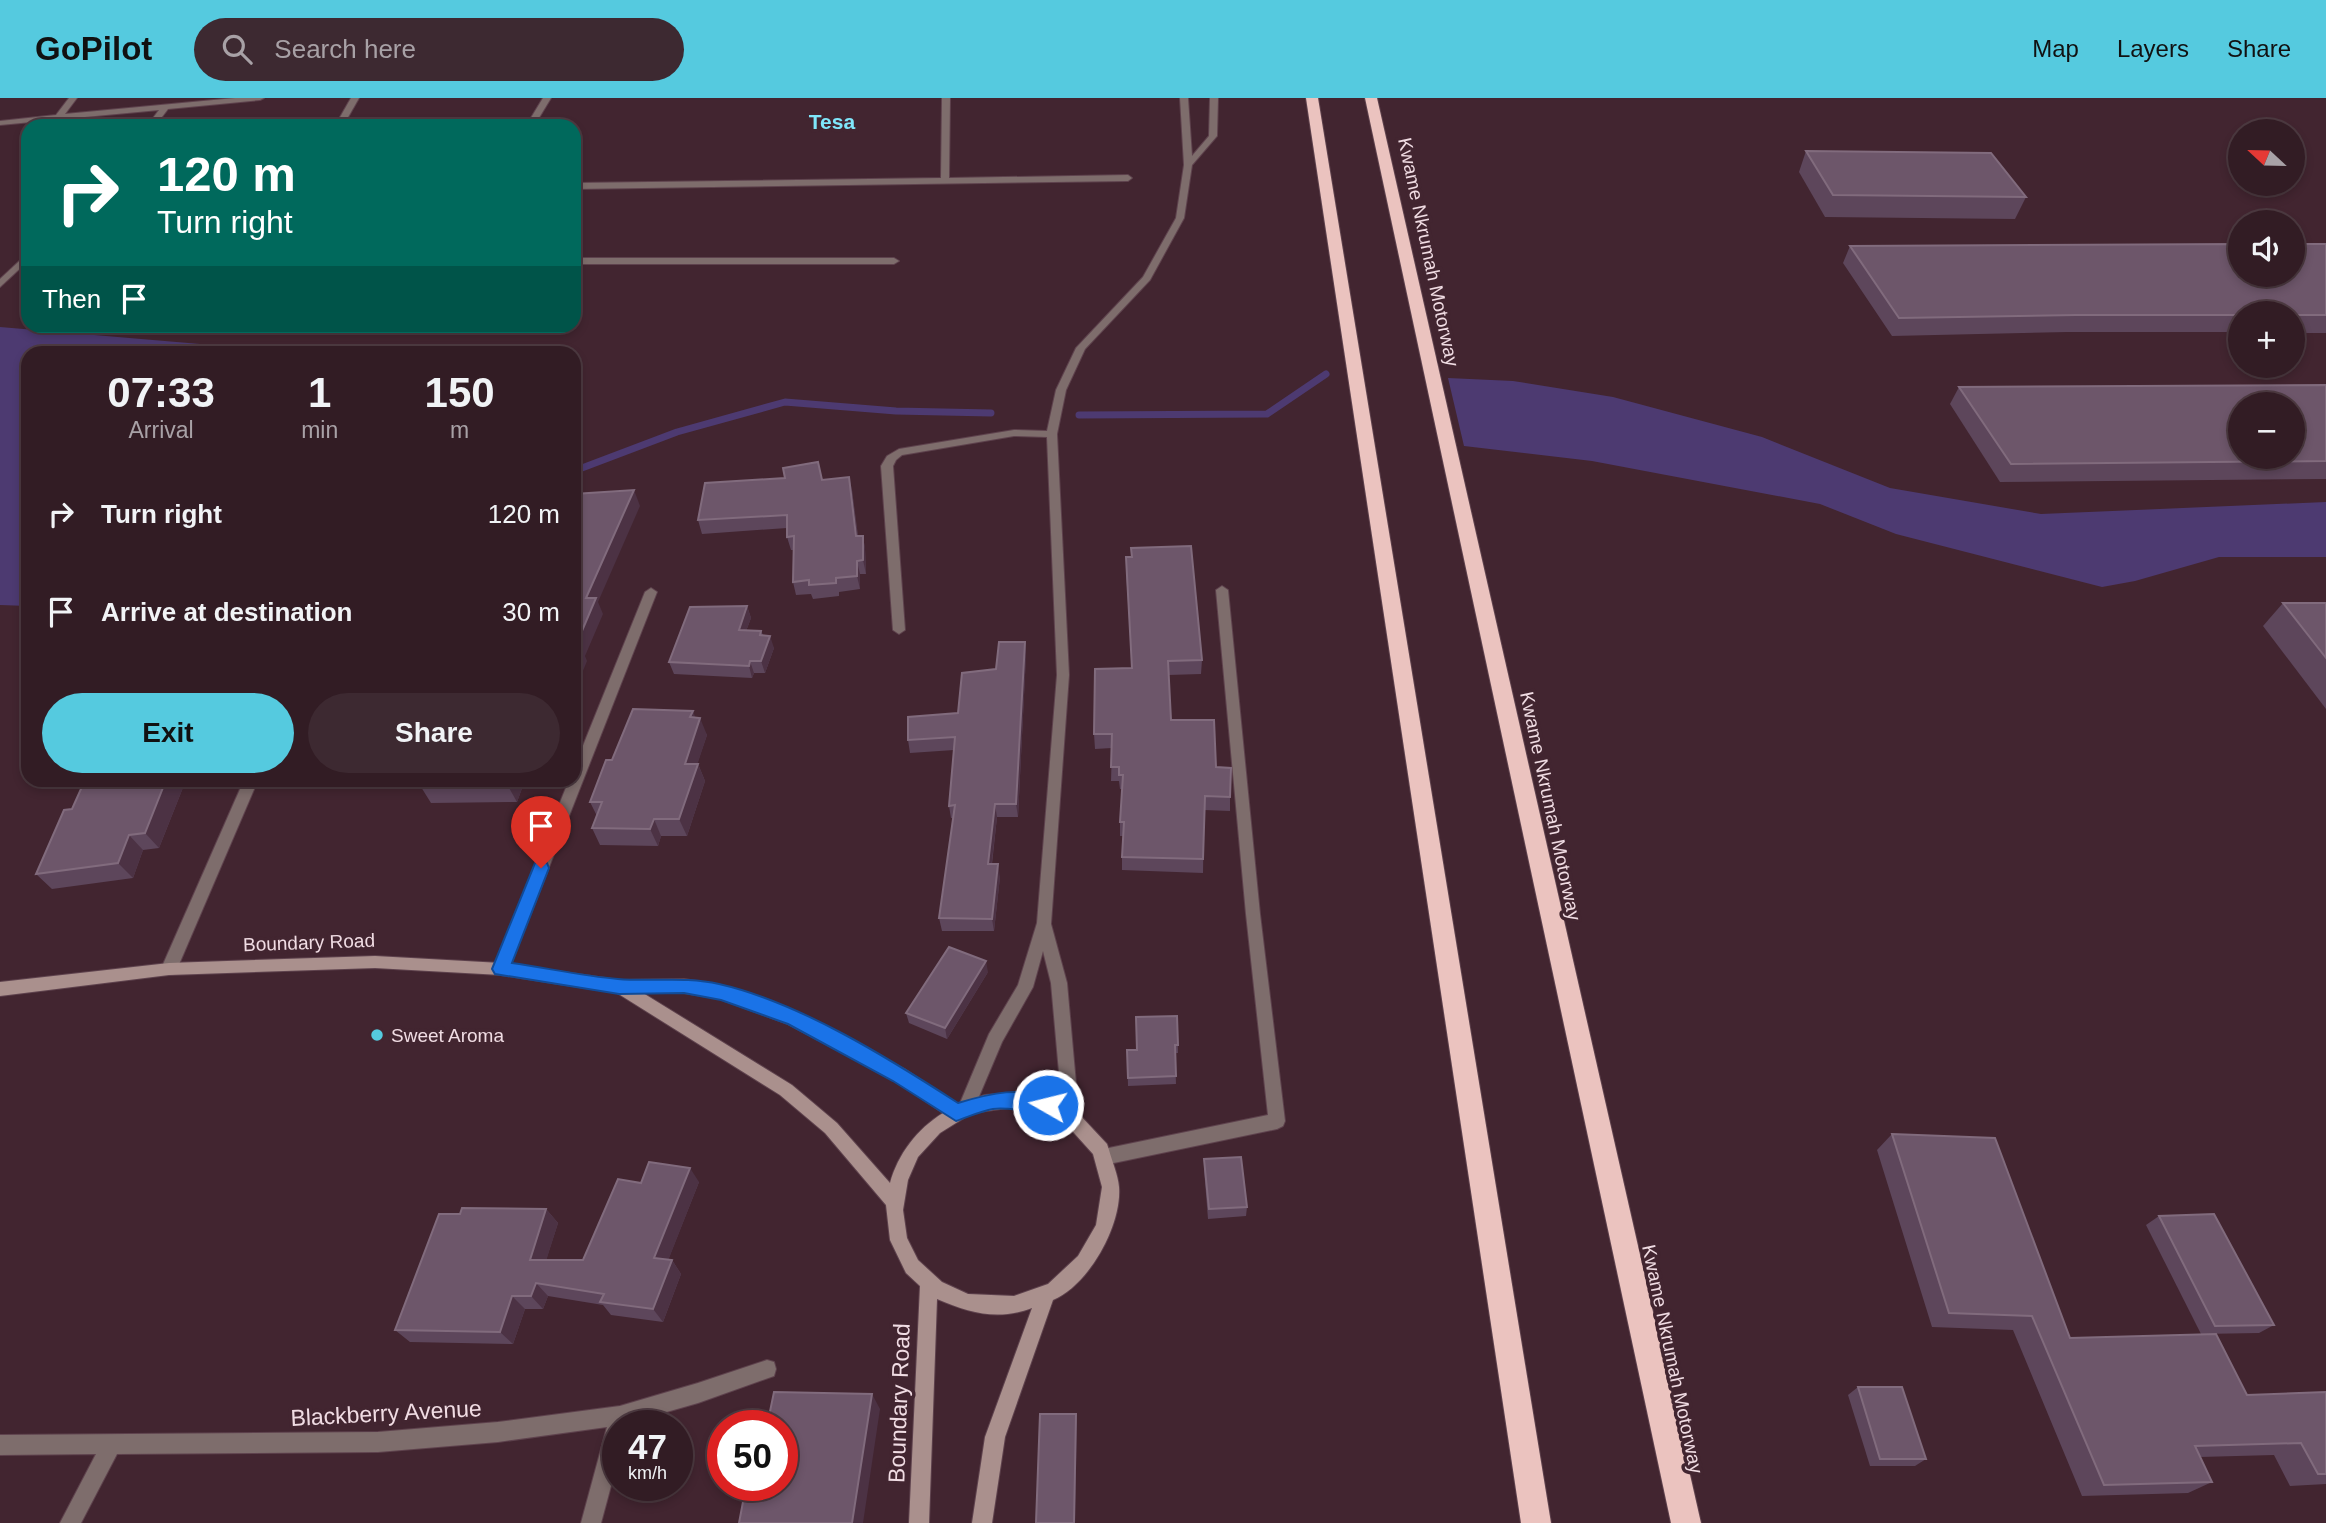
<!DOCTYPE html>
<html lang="en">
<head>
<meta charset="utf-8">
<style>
	:root { --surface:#321c24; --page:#3d2931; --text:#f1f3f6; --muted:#a8a1a6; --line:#4d3a41; --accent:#55cadf }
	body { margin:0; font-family:Helvetica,sans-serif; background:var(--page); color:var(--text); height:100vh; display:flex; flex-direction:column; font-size:26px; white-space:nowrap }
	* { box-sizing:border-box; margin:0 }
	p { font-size:23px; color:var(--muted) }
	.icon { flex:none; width:38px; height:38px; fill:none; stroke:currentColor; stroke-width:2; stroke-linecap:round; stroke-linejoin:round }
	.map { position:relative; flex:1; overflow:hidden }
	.drawer { position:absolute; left:21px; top:248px; width:560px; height:441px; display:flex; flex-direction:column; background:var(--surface); border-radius:21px; box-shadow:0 4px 10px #0003,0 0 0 2px var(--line) }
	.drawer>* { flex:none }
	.banner { position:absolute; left:21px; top:21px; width:560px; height:214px; border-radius:21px; box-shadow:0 4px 10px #0003,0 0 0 2px var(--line); background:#00695c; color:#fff; overflow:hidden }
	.needle { width:46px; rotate:292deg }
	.fabs { position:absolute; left:2228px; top:21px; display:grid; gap:14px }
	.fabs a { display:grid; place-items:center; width:77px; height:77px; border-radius:50%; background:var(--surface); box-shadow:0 4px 10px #0003,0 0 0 2px var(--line); font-size:35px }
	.speed { position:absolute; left:602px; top:1312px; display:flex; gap:14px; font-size:35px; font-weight:700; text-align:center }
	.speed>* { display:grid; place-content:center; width:91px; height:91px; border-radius:50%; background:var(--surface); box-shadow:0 4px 10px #0003,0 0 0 2px var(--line); line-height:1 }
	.speed small { font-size:18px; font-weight:400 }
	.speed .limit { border:10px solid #d22; background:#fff; color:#111 }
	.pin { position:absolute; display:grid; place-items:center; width:60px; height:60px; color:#fff; margin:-72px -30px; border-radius:50% 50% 50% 0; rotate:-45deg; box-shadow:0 0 7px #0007 }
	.pin .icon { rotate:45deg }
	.me { position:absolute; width:77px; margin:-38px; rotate:278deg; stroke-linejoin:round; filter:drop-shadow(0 0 5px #0008) }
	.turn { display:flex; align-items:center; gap:24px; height:147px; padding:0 21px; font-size:32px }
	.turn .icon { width:91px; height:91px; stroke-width:2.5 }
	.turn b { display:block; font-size:49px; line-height:60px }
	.then { display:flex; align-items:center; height:66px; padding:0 21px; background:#0003; gap:14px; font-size:26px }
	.eta { display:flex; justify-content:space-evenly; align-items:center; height:119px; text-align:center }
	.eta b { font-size:42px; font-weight:700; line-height:49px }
	.button { display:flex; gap:14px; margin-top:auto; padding:14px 21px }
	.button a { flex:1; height:80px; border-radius:42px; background:var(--accent); color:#111; font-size:28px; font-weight:700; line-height:80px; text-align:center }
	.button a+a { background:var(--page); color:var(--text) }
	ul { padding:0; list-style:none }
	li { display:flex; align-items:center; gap:21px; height:98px; padding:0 21px }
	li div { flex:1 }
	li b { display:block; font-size:26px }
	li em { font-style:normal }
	header { display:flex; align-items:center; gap:42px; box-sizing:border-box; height:98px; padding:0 35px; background:var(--accent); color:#111 }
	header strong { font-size:33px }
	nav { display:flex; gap:38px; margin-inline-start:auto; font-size:24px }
	.search { width:490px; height:63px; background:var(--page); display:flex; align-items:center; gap:18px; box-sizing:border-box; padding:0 24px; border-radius:38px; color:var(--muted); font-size:26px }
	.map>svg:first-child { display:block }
	.water { fill:#4d3a71 }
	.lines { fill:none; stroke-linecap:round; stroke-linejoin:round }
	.stream { stroke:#4d3a71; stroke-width:7 }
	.minor-casing { stroke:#5e424d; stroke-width:2 }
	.secondary-casing { stroke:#5e424d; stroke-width:2 }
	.motorway-casing { stroke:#5e424d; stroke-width:2 }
	.minor { fill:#7e6d6c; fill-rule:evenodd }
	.secondary { fill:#aa908d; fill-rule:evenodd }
	.motorway { fill:#ebc3bf; fill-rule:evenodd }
	.wall { fill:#5d465b }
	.shaded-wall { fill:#4c3244 }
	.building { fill:#6d566a; stroke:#816b7d; stroke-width:2; fill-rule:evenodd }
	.route { fill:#1a73e8; stroke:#114b97; stroke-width:2 }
	.poi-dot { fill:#55cadf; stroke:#422530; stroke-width:2.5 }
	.labels { text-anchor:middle; stroke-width:7; stroke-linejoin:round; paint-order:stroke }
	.street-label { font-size:19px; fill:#f0dce3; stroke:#422530 }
	.poi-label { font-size:19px; fill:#f0dce3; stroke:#422530; text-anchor:start }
	.far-district-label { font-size:21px; font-weight:bold; fill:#7fe6fa; stroke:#422530 }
	.near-street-label { font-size:23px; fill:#f0dce3; stroke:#422530 }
</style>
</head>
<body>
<header>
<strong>GoPilot</strong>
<div class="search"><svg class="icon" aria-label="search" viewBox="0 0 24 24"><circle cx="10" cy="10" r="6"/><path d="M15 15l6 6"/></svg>Search here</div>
<nav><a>Map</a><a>Layers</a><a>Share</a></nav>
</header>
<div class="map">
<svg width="2326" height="1425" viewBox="0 0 2326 1425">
	<rect width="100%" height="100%" fill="#422530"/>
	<g class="water">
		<polygon points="0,229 307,255 28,256 28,508 0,507"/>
		<polygon points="1448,280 1513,283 1613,299 1762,339 1890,390 2041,416 2326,404 2326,459 2219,459 2135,483 2102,489 1896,436 1820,406 1592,363 1464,348"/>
	</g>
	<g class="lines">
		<g class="stream">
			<polyline points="1079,317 1267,316 1326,276"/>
			<polyline points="574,373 677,334 785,304 896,313 991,315"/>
		</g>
		<g class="minor-casing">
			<g id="minor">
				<polygon points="69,0 77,0 65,16 235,0 264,0 260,2 168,11 155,28 147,28 159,12 0,27 0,23 56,17"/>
				<polygon points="351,0 359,0 343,28 335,28"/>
				<polygon points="543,0 551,0 534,28 526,28"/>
				<polygon points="942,0 950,0 949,80 1128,77 1132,80 1128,83 574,91 574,85 941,80"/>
				<polygon points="1180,0 1188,0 1192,58 1209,38 1210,0 1218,0 1217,38 1192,67 1184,120 1150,182 1085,251 1066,292 1057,336 1069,577 1051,826 1067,885 1079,1019 1077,1024 1071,1027 1065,1024 1063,1019 1051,885 1043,853 1033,889 1002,944 972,1015 966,1018 960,1015 958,1010 989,936 1018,887 1037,825 1057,577 1047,339 1014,338 902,357 896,362 893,368 905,532 899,536 893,532 881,368 887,358 899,351 1014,332 1047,333 1056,292 1076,250 1143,179 1176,120 1184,67"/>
				<polygon points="28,155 28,163 0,189 0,181"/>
				<polygon points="574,160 894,160 899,163 894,166 574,166"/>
				<polygon points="1222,488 1228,492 1260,816 1285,1023 1283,1028 1277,1031 1104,1067 1098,1065 1096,1059 1098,1053 1104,1051 1268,1017 1246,816 1216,492"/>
				<polygon points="651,490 657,494 509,871 506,876 501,877 496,876 493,871 569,682 574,682 574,670 645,494"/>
				<polygon points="244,682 258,682 177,871 174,876 169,877 164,876 161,871"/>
				<polygon points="767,1262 774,1264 776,1271 774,1278 698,1305 628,1325 627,1328 618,1328 618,1362 601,1425 581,1425 607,1329 498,1344 378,1354 117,1356 81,1425 60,1425 96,1356 0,1357 0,1337 378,1334 498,1324 620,1308 698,1285"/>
			</g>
		</g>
		<g class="secondary-casing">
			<path id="secondary" d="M375 858 501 865 619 882 684 881 721 887 800 916 906 972 957 1006 985 997 1021 994 1078 1015 1107 1046 1109 1052C1112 1063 1118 1077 1119 1089 1122 1127 1089 1187 1053 1202L1005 1339 992 1425H972L985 1339 1032 1210C998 1223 970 1215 937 1201L929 1425H909L920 1188 906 1175 890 1142 886 1107 825 1035 780 997 617 895 501 877 375 870 169 877 0 898V884L169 865ZM643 895H684L720 901 788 926 894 982 943 1015C917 1031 898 1056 890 1085L837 1025 792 987ZM1021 1008 1066 1026 1093 1056 1102 1089 1096 1127 1078 1158 1048 1186 1014 1198 968 1196 942 1184 918 1162 907 1140 903 1112 908 1082 918 1059 940 1035 972 1015Z"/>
		</g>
		<g class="motorway-casing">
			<g id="motorway">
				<polygon points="1306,0 1318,0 1551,1425 1521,1425"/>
				<polygon points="1365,0 1377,0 1701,1425 1671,1425"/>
			</g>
		</g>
		<use href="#minor" class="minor"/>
		<use href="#secondary" class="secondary"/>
		<use href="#motorway" class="motorway"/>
	</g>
	<g class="wall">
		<polygon points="1806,53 2026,99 2015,121 1825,119 1799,74"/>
		<polygon points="2326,146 2326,235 2292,235 2292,215 2240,215 2240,234 2067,234 1892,238 1843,165 1850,148"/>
		<polygon points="2326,287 2326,381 2000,384 1950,306 1959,289"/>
		<polygon points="852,392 858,438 863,438 865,451 866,476 860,476 860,491 839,494 839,498 813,501 811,496 796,497 793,484 794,452 791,452 787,439 787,430 702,436 698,422"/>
		<polygon points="1126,473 1202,562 1201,576 1168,577 1171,622 1216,669 1230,699 1230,713 1204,712 1203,775 1122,772 1122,759 1123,738 1120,738 1120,724 1122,691 1120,691 1119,683 1111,683 1112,650 1095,651 1094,636 1132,570"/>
		<polygon points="2283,505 2326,505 2326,611 2263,528"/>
		<polygon points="747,508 751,520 746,533 761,533 763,537 774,550 765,575 754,575 752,580 674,576 669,564"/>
		<polygon points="1025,544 1026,557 1018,719 997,719 992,766 1000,779 994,833 942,833 939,820 953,720 951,720 949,708 954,652 910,655 908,642 958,615 996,571"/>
		<polygon points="695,619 707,637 697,666 698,666 705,683 687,738 661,738 658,748 600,747 592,730 597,718 590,704 612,662"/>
		<polygon points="186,682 159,750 143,752 133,780 52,791 36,776 72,711"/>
		<polygon points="424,682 525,682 517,704 431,705 421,689"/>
		<polygon points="988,874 947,941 909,925 906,915"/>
		<polygon points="1177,918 1178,955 1175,955 1176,986 1128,988 1127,952 1137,952"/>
		<polygon points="1892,1036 2070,1240 2247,1297 2326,1294 2326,1386 2290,1388 2274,1357 2200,1359 2212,1384 2188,1395 2082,1398 2013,1232 1932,1229 1877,1052"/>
		<polygon points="1204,1061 1247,1109 1246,1118 1208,1121 1204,1071"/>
		<polygon points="699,1084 668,1162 672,1162 681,1176 663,1224 611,1217 603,1207 548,1198 543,1211 525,1211 513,1246 410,1244 395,1232 460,1116 546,1111 558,1125 546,1162 583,1162 641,1085"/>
		<polygon points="2159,1118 2274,1227 2259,1235 2201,1236 2146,1127"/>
		<polygon points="1858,1289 1926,1361 1915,1368 1870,1368 1848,1297"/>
	</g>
	<g class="shaded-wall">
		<polygon points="849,379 852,392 859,452 856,438"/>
		<polygon points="634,392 640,408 598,504 603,516 585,558 587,563 574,595 574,562 576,547 586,500"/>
		<polygon points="863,438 865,451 866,476 863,462"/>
		<polygon points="857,463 860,476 860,491 857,478"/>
		<polygon points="747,508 751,520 742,544 739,532"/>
		<polygon points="770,538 774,550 765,575 761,563"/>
		<polygon points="1025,544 1026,557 1018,719 1016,706"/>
		<polygon points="750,563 754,575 752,580 749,568"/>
		<polygon points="693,613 698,626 700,620 707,637 692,683 685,666 690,619"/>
		<polygon points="698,666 705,683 687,738 679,721"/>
		<polygon points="166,682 186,682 159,750 145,735"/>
		<polygon points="510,682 525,682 517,704 508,688"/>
		<polygon points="995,706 997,719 990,779 988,766"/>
		<polygon points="654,721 661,738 658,748 650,731"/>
		<polygon points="129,737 143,752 133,780 118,765"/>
		<polygon points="998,766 1000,779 994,833 992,821"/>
		<polygon points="986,863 988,874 947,941 945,930"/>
		<polygon points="690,1070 699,1084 664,1173 654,1160"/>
		<polygon points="546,1111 558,1125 542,1176 530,1162"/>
		<polygon points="672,1162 681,1176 663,1224 653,1211"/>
		<polygon points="536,1185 548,1198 543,1211 531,1198"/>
		<polygon points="512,1198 525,1211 513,1246 500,1234"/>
		<polygon points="872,1296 880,1311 863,1425 852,1425"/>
		<polygon points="1076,1316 1077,1324 1075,1425 1074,1425"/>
	</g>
	<g class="building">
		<polygon points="1806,53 1991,55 2026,99 1833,97"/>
		<polygon points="2240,146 2240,177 2292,177 2292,146 2326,146 2326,217 2292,217 2292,215 2240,215 2240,217 2076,217 1899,220 1850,148"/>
		<path d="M2326 287V363L2011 366 1959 289ZM2240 306H2292V359H2240Z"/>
		<polygon points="818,364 822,382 849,379 856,438 863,438 863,462 857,463 857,478 836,480 836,485 809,487 809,482 793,484 794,438 787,439 787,417 698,422 705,385 785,380 783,370"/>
		<polygon points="634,392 586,500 596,500 576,547 580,547 574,561 574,396"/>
		<polygon points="1191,448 1202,562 1168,563 1171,622 1214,622 1216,669 1231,670 1230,699 1205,698 1203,761 1122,759 1124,724 1120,724 1123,677 1119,677 1119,669 1111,669 1112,636 1094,636 1095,571 1132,570 1126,459 1132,459 1131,450"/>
		<polygon points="2283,505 2326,505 2326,560"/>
		<polygon points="747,508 739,532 761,533 760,537 770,538 761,563 750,563 749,568 669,564 690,509"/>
		<polygon points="999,544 1025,544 1016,706 995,706 988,766 998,766 992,821 939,820 955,707 949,708 955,639 908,642 908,619 958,615 962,575 996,571"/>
		<polygon points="633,611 693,613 690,619 700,620 685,666 698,666 679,721 654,721 650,731 592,730 602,704 590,704 606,662 612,662"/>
		<polygon points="85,682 166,682 145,735 129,737 118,765 36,776 64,712 72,711"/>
		<polygon points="424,682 510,682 508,688 421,689"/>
		<polygon points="949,849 986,863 945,930 906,915"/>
		<polygon points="1177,918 1178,947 1175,947 1176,978 1128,980 1127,952 1137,952 1136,919"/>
		<polygon points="1892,1036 1995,1040 2070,1240 2216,1236 2247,1297 2326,1294 2326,1376 2318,1376 2301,1345 2195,1348 2212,1384 2104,1387 2032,1218 1949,1215"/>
		<polygon points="1241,1059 1247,1109 1209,1111 1204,1061"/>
		<polygon points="649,1064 690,1070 654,1160 672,1162 653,1211 600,1204 604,1196 536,1185 531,1198 512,1198 500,1234 395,1232 439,1116 460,1116 462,1110 546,1111 530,1162 583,1162 618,1081 641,1085"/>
		<polygon points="2214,1116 2274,1227 2215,1228 2159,1118"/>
		<polygon points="1858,1289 1902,1289 1926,1361 1880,1361"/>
		<polygon points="774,1294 872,1296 852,1425 739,1425 746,1388 782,1388 782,1328 767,1328"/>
		<polygon points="1040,1316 1076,1316 1074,1425 1036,1425"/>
	</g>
	<path class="route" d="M541 763 547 765 549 770 512 865C547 870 583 878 618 881 652 884 685 878 719 886 799 904 890 961 958 1005 991 995 1021 988 1054 1001L1057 1007 1054 1013C1040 1018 1012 1008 993 1011 981 1013 968 1019 956 1023L893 983 788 926 721 902 684 895 619 896 495 876 492 871 533 770 535 765Z"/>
	<circle class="poi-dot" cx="377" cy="937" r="7"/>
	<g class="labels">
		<g class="street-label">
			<text transform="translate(1429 154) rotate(78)" y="7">Kwame Nkrumah Motorway</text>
			<text transform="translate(1551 708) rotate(78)" y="7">Kwame Nkrumah Motorway</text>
			<text transform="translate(309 844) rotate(-2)" y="7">Boundary Road</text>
			<text transform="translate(1673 1261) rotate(78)" y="7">Kwame Nkrumah Motorway</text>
		</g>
		<g class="poi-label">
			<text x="391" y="944">Sweet Aroma</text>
		</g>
		<g class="far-district-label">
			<text x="832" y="31">Tesa</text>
		</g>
		<g class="near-street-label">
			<text transform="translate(899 1305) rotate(-88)" y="8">Boundary Road</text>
			<text transform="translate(386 1315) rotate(-3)" y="8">Blackberry Avenue</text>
		</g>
	</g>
</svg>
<div class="fabs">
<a><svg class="needle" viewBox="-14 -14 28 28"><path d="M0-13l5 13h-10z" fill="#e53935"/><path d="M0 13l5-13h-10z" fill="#a8a1a6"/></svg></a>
<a><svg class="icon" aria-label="sound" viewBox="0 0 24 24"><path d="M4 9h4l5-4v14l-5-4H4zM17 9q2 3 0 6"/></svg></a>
<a>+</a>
<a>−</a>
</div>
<div class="speed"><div>47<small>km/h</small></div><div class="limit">50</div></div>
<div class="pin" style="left:541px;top:770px;background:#d93025"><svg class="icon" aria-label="arrive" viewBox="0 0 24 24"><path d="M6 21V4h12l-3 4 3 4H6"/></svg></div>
<svg class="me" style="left:1048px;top:1007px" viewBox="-20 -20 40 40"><circle r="17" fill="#1a73e8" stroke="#fff" stroke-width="3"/><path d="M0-11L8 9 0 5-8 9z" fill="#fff"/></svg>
<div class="banner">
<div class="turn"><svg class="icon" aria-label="right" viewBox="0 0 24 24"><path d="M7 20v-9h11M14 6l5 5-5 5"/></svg><div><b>120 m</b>Turn right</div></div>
<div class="then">Then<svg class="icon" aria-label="arrive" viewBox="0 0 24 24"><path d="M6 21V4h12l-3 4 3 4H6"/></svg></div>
</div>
<section class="drawer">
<div class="eta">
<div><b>07:33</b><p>Arrival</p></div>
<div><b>1</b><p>min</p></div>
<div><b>150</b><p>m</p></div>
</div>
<ul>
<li><svg class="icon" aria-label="right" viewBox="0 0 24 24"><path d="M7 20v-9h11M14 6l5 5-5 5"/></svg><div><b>Turn right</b></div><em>120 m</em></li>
<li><svg class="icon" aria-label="arrive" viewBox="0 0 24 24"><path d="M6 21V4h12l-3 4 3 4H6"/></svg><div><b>Arrive at destination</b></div><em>30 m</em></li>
</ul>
<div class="button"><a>Exit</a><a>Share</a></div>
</section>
</div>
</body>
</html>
